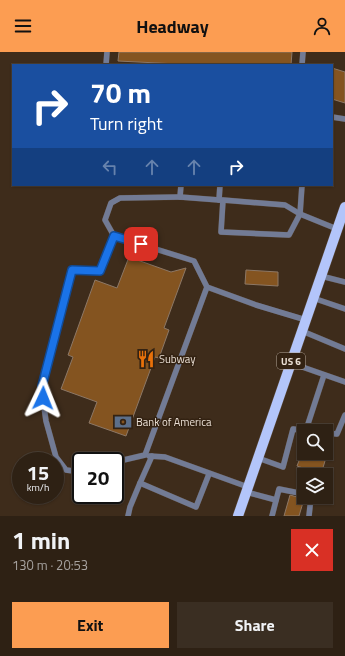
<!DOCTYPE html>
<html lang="en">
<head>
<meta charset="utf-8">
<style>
	:root { --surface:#2e2114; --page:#3a2e22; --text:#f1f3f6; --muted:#a7a3a0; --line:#493e34; --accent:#fc9d52 }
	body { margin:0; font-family:"Titillium Web",sans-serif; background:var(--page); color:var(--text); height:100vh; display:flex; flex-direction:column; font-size:15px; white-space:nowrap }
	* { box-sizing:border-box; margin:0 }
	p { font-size:13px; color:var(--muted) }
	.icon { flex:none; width:22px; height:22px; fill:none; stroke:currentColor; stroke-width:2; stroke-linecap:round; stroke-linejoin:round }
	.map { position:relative; height:464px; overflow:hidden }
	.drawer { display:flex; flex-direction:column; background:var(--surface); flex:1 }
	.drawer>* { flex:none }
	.top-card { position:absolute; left:12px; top:12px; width:321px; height:122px; border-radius:0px; box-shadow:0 1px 3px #0004,0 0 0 1px var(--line); background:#1a4fa0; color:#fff; overflow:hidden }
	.tools { position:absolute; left:297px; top:372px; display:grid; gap:8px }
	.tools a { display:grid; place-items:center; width:36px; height:36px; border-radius:0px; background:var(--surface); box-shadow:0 1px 3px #0004,0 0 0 1px var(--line); font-size:20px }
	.speed { position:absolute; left:12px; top:400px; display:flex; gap:8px; font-size:20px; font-weight:700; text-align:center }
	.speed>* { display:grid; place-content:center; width:52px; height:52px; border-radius:50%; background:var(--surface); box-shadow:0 1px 3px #0004,0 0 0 1px var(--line); line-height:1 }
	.speed small { font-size:10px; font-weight:400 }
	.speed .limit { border:2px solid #111; border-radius:6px; background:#fff; color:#111 }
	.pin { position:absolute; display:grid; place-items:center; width:34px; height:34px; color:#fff; margin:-17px; border-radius:8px; box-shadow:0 2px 6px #0006 }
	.me { position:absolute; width:44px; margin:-22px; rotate:2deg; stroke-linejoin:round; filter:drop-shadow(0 0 3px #0008) }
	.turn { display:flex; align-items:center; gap:14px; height:84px; padding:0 12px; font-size:18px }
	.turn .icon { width:52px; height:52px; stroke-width:2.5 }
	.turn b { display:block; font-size:28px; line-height:34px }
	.lanes { display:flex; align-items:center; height:38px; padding:0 12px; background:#0003; justify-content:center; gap:20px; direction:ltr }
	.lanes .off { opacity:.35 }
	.round { display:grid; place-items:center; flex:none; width:42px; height:42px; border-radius:0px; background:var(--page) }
	.head { display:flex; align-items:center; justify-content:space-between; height:68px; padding:0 12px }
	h1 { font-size:24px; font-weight:700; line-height:30px }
	.action { display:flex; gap:8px; margin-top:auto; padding:8px 12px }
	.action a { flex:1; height:46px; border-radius:0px; background:var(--accent); color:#111; font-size:16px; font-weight:700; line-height:46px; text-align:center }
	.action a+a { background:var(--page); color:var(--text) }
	header { display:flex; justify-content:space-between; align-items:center; height:52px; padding:0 12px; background:var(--accent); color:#111; font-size:18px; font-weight:700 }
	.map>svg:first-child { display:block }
	.building { fill:#845420; stroke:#8d7866 }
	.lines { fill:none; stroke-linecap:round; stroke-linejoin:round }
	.lane-casing { stroke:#5a4939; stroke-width:6 }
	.primary-casing { stroke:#5a4939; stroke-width:11 }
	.lane { stroke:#727b95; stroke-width:5.5 }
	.primary { stroke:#b3c5fa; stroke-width:10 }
	.route-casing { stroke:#114b97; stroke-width:10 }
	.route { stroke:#1a73e8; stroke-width:7 }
	.labels { text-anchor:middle; stroke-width:3; stroke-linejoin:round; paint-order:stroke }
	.shield { fill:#332212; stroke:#b3a69a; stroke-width:1 }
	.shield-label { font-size:10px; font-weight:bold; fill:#eadfd4 }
	.poi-label { font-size:11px; fill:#eadfd4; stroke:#332212; text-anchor:start }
</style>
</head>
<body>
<header><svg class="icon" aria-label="menu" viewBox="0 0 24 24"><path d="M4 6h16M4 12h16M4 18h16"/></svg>Headway<svg class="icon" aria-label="person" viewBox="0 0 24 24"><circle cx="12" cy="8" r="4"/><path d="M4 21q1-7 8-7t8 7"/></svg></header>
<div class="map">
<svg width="345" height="464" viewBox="0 0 345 464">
	<rect width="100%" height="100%" fill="#3e2c1b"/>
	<g class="building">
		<polygon points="119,0 292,0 291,13 198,13 118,9"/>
		<polygon points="332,16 345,20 345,51 332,47"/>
		<polygon points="129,205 171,220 186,216 164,276 169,278 159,306 155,305 126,384 89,371 97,350 61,337 73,305 68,303 95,228 117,236"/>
		<polygon points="246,218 278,220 278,234 245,232"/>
		<polygon points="302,401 325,409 321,422 297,414"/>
		<polygon points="290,443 304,447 299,464 284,464"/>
	</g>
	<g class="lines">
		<g class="lane-casing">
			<g id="lane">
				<polyline points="106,13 107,0"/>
				<polyline points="302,13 303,0"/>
				<polyline points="332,65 345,67"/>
				<polyline points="181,133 180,145 219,148 223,148 285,153 300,162 289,183 221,180 223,148"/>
				<polyline points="302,133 300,162 337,177"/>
				<polyline points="219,148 220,133"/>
				<polyline points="114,184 105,168 111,151 120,146 180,145"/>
				<polyline points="321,224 345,230"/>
				<polyline points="313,246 345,257"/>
				<polyline points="302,279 345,297"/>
				<polyline points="291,311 345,330"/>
				<polyline points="306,378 324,323"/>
				<polyline points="326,381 337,382 345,363"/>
				<polyline points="149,404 165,405 248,435"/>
				<polyline points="152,404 140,431 196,455 209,422"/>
				<polyline points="258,406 283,415 293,377 311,379"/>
				<polyline points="115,410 145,403 207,235"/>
				<polyline points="81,420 66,418 56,405 46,369 41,334 72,219 100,219 114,184 194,209 207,235 256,253 306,268"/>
				<polyline points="246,440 276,448"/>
				<polyline points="128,464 130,455 140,431"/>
				<polyline points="272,464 279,437 304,442"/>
				<polyline points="309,464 311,445"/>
			</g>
		</g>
		<g class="primary-casing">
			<polyline id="primary" points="238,464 345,155"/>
		</g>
		<use href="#lane" class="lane"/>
		<use href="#primary" class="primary"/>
	</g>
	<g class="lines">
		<g class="route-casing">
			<polyline id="route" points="43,346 42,334 72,218 100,219 114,184 141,192"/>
		</g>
		<use href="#route" class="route"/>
	</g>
	<defs>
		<g id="restaurant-bare" transform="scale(1.38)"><path d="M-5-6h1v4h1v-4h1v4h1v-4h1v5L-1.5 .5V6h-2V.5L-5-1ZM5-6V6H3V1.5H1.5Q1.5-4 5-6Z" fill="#e8710a" stroke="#332212" stroke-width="2.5" paint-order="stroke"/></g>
		<g id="bank-bare" transform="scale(1.38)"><path d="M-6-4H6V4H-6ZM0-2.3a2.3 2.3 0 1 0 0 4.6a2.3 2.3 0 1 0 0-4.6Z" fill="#5c6f8a" stroke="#332212" stroke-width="2.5" paint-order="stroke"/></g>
	</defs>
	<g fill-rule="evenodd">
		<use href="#restaurant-bare" x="146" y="307"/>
		<use href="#bank-bare" x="123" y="370"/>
	</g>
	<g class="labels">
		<rect class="shield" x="277" y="301" width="28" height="16" rx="3"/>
		<g class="shield-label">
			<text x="291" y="313">US 6</text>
		</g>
		<g class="poi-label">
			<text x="159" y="311">Subway</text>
			<text x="136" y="374">Bank of America</text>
		</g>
	</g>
</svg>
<div class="tools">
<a><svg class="icon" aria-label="search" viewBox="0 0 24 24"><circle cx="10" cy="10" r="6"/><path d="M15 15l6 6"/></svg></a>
<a><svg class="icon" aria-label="layers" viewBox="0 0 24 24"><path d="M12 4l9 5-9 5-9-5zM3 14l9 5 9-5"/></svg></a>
</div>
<div class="speed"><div>15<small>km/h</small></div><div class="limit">20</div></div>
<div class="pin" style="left:141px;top:192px;background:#d93025"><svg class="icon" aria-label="arrive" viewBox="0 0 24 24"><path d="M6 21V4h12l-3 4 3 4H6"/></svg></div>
<svg class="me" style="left:43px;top:346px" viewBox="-20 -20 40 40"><path d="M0-17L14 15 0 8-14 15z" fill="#1a73e8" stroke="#fff" stroke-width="4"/></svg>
<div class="top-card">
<div class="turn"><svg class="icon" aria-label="right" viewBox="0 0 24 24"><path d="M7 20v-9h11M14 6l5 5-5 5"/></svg><div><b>70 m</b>Turn right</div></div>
<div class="lanes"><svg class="icon off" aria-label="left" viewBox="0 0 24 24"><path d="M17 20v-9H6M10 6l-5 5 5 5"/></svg><svg class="icon off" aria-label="ahead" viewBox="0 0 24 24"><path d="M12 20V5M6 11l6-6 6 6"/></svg><svg class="icon off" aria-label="ahead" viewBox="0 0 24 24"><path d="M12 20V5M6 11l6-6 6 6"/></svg><svg class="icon" aria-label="right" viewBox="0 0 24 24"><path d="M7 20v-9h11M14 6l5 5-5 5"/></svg></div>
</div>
</div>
<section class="drawer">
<div class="head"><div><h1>1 min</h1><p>130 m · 20:53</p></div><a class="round" style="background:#d93025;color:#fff"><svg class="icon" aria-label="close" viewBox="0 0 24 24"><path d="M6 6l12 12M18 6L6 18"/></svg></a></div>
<div class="action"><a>Exit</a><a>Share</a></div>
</section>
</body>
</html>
